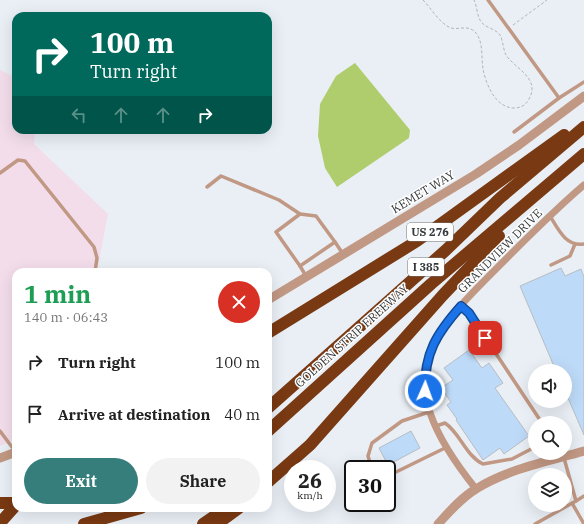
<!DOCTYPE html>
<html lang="en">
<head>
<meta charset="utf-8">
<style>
	:root { --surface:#fff; --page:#f2f2f2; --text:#222; --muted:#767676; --accent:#367e7b }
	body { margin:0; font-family:"IBM Plex Serif",serif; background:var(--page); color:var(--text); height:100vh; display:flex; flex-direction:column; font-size:15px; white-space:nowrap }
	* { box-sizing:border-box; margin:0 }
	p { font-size:13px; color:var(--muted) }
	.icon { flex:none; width:22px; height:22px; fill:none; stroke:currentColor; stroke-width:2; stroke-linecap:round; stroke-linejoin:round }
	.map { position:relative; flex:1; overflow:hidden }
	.sheet { position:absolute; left:12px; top:268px; width:260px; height:244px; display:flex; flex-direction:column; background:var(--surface); border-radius:12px; box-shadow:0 4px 16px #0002 }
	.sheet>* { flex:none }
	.banner { position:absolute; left:12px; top:12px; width:260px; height:122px; border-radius:12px; box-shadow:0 4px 16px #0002; background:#00695c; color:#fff; overflow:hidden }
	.fabs { position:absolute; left:528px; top:364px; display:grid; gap:8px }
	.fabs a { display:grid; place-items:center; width:44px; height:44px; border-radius:50%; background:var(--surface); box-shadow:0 4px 16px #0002; font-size:20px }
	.speed { position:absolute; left:284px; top:460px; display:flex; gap:8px; font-size:20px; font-weight:700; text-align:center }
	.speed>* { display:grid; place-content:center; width:52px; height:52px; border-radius:50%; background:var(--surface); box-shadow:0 4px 16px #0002; line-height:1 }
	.speed small { font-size:10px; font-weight:400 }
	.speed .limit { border:2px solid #111; border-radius:6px; background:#fff; color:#111 }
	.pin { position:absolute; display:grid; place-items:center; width:34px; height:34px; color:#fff; margin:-17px; border-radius:8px; box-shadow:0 2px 6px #0006 }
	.me { position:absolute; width:44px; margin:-22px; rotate:2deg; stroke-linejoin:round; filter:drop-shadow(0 0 3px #0008) }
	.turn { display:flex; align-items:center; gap:14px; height:84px; padding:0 12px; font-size:18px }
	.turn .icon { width:52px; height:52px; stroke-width:2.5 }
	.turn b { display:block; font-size:28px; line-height:34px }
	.lanes { display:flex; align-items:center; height:38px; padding:0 12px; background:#0003; justify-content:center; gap:20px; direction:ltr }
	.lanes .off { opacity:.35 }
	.round { display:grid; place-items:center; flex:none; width:42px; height:42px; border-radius:21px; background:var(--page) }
	.overview { display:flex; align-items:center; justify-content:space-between; height:68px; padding:0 12px }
	h1 { font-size:24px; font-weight:800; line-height:30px; color:#1e9e55 }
	.cta { display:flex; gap:8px; margin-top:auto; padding:8px 12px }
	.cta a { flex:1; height:46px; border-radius:24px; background:var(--accent); color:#fff; font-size:16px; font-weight:800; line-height:46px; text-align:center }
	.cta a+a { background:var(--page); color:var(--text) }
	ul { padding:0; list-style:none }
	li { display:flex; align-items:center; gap:12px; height:52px; padding:0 12px }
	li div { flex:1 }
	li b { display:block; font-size:15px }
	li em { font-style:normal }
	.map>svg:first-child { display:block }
	.industrial { fill:#f3ddeb }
	.green { fill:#b0cd6d }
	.building { fill:#bddaf8; stroke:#b7bdc3 }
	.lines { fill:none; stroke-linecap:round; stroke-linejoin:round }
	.path { stroke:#b0b5ba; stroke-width:1; stroke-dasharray:3 2; stroke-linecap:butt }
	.service { stroke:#c19883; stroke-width:3.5 }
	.minor { stroke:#c19883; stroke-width:7 }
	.tertiary { stroke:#c19883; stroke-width:9 }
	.motorway { stroke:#793912; stroke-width:12 }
	.route-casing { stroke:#114b97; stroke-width:10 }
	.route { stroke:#1a73e8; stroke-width:7 }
	.labels { text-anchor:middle; stroke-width:3; stroke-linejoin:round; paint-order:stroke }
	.shield { fill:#fff; stroke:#727475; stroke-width:1 }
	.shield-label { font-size:11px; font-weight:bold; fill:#35383a }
	.street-label { font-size:12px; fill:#35383a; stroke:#fff }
</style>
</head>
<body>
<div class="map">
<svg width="584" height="524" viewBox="0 0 584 524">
	<rect width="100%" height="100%" fill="#e9eff5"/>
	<polygon class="industrial" points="0,70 16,78 16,130 35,130 34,144 108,214 97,272 16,272 16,439 0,446"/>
	<polygon class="green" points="355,63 410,130 409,138 337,187 325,168 318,136 320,104 336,76"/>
	<g class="building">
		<polygon points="561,268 565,276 581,269 584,277 584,435 565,391 565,371 556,371 520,286"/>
		<polygon points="469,350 482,368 489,363 503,383 495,388 529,436 504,454 500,448 483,460 456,420 457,419 447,405 451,402 441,388 453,380 444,368"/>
		<polygon points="411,431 420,448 388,465 379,448"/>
	</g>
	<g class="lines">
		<g class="path">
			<path d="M423 0C431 8 440 24 451 28 459 30 467 25 474 31 484 40 481 57 483 69 486 85 496 108 514 108 521 108 526 105 529 99 541 78 514 68 506 55 503 49 503 40 500 35 495 28 484 28 480 20 477 15 477 6 474 0"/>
			<polyline points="513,25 547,0"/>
		</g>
		<g class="service">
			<polyline points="488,0 559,98 584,82"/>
			<polyline points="514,132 559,98"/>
			<polyline points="0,173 18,160 25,161 94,247 97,258 95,272"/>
			<polyline points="207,187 221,176 279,200 300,214 316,216 335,242"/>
			<polyline points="300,214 276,232 300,266"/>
			<path d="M550 216C558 229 566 247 584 244"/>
			<polyline points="551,265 570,256 575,244"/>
			<polyline points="306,276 300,266 335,242 343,254"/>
			<polyline points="461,305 469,313 542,423"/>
			<path d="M436 426 445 423C460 433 466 456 483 464L512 459 535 447"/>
			<polyline points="0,431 15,451"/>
			<polyline points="372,469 368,456 372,443 402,421 429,412"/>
			<polyline points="387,473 394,473 447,447"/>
			<polyline points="576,501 584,496"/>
			<polyline points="572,503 584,524"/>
			<polyline points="535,524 576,501 564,458"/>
		</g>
		<path class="minor" d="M476 489C440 444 402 386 441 330 454 311 471 294 487 278 519 246 550 214 584 185"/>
		<g class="tertiary">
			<polyline points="268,300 476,174 519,145 584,96"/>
			<polyline points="0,458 16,452"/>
			<path d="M438 524C449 512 462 497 476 489 508 469 549 461 584 451"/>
		</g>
		<g class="motorway">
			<polyline points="268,333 417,241 564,135"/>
			<polyline points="268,408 446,250 500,198 584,127"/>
			<polyline points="268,431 431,284 584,154"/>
			<polyline points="268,482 310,445 443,295 499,236"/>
			<polyline points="0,503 16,503"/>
			<polyline points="0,523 16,505"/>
			<polyline points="84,524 141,508"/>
			<polyline points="203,524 222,511"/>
			<polyline points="217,524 239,508"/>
		</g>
	</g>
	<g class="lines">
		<g class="route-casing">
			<path id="route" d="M425 391C424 353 437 333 461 306L469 313 485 338"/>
		</g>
		<use href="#route" class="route"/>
	</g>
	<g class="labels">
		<g class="shield">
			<rect x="407" y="223" width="46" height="18" rx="3"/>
			<rect x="408" y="258" width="36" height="18" rx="3"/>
		</g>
		<g class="shield-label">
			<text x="430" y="236">US 276</text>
			<text x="426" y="271">I 385</text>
		</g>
		<g class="street-label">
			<text transform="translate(423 192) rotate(-31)" y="4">KEMET WAY</text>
			<text transform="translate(500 251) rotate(-45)" y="4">GRANDVIEW DRIVE</text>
			<text transform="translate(352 336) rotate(-42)" y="4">GOLDEN STRIP FREEWAY</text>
		</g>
	</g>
</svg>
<div class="fabs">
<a><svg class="icon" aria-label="sound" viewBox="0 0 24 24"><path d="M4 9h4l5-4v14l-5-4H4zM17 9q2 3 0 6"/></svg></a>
<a><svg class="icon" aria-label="search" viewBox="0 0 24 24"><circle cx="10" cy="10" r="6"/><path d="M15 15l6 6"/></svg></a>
<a><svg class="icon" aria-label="layers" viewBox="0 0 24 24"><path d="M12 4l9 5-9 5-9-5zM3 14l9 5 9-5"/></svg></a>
</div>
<div class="speed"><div>26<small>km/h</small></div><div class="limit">30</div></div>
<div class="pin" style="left:485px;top:338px;background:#d93025"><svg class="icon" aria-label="arrive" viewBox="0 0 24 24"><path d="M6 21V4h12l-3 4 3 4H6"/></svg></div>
<svg class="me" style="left:425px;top:391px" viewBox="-20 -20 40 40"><circle r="17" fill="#1a73e8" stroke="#fff" stroke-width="3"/><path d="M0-11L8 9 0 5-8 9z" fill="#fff"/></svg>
<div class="banner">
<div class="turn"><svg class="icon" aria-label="right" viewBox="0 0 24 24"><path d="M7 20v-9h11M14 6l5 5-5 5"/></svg><div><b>100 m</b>Turn right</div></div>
<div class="lanes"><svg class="icon off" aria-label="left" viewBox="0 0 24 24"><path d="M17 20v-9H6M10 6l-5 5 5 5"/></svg><svg class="icon off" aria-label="ahead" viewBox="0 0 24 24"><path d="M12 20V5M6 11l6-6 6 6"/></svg><svg class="icon off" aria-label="ahead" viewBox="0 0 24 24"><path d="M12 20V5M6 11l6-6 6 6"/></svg><svg class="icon" aria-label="right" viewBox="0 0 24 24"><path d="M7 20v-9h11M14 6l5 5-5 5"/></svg></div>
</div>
<section class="sheet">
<div class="overview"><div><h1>1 min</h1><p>140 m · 06:43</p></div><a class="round" style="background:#d93025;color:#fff"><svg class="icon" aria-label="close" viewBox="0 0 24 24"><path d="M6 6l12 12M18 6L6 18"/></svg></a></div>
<ul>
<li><svg class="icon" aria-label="right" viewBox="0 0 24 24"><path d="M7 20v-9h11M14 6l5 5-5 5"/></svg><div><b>Turn right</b></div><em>100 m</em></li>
<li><svg class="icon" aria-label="arrive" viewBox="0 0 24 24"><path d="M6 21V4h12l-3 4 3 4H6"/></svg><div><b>Arrive at destination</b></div><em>40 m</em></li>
</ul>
<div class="cta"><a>Exit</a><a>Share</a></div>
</section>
</div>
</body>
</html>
